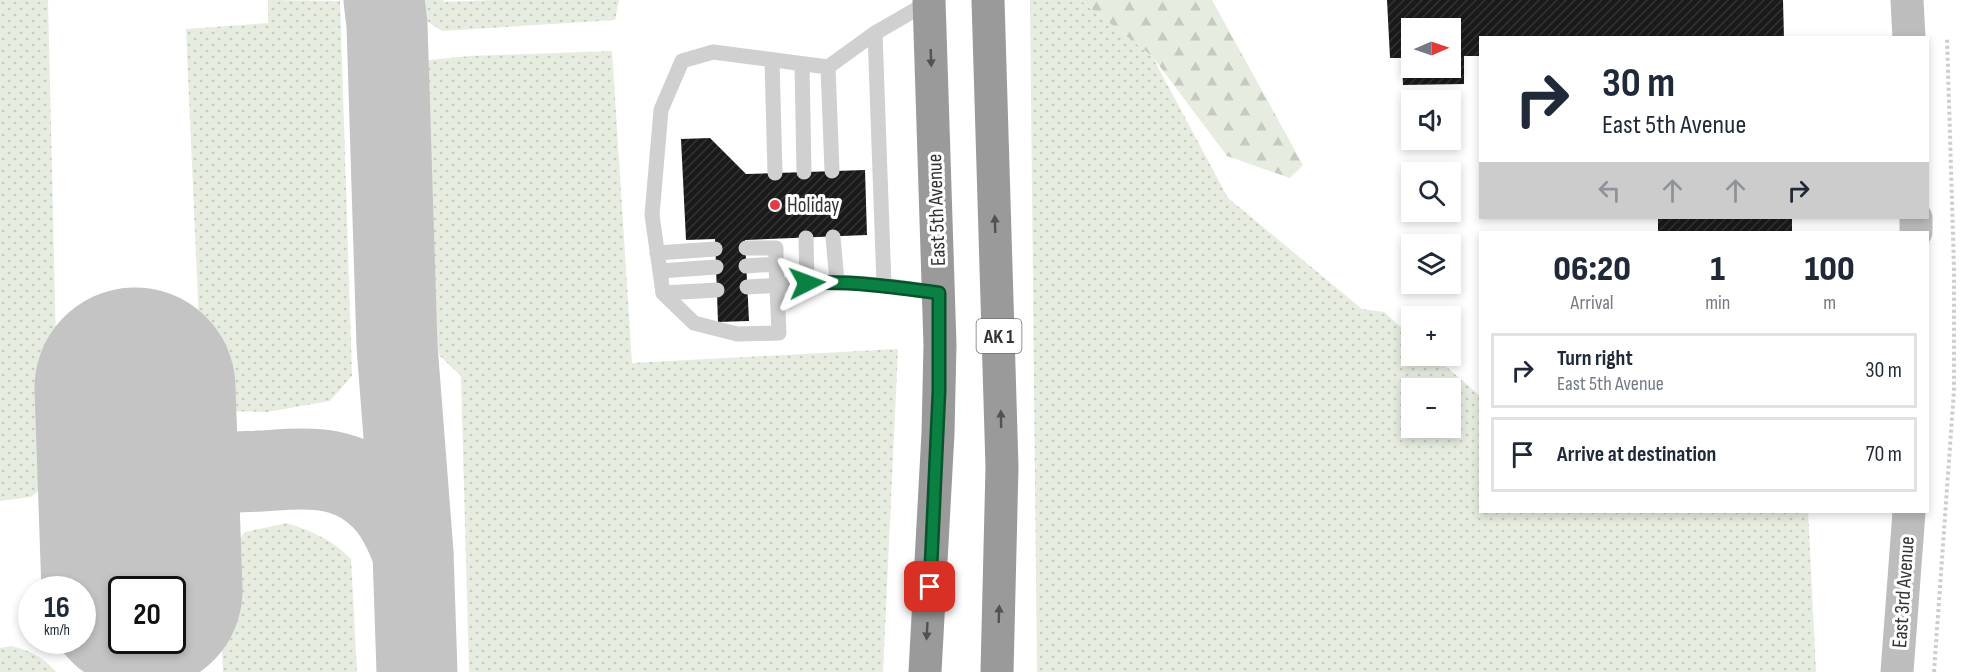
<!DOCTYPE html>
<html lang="en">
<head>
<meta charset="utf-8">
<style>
	:root { --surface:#fff; --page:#f2f2f3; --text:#1f2937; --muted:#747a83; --line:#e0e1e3 }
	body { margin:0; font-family:"Sofia Sans Condensed",sans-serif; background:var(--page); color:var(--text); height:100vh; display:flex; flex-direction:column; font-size:22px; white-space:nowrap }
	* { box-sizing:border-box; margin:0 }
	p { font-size:20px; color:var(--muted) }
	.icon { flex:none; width:33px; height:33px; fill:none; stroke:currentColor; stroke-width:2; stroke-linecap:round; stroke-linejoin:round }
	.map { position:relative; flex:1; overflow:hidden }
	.sheet { position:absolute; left:1479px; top:231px; width:450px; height:282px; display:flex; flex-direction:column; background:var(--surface); border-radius:0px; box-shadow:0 3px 9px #0003 }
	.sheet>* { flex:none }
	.hud { position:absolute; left:1479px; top:36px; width:450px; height:183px; border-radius:0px; box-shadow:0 3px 9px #0003; background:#fff; color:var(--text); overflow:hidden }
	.needle { width:39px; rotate:88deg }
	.buttons { position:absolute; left:1401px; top:18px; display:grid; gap:12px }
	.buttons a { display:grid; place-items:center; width:60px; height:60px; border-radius:0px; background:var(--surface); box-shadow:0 3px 9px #0003; font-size:30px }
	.speed { position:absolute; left:18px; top:576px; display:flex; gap:12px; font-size:30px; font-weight:700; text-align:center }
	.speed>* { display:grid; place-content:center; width:78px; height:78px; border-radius:50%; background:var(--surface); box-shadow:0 3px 9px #0003; line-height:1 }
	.speed small { font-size:15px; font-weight:400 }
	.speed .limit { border:3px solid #111; border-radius:9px; background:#fff; color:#111 }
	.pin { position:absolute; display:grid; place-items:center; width:51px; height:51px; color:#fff; margin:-26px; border-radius:12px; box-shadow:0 3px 9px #0006 }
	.me { position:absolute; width:66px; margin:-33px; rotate:87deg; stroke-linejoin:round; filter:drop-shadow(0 0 4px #0008) }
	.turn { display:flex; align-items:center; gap:21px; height:126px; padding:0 24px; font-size:27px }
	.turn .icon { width:78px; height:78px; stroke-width:2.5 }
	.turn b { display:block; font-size:42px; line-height:51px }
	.lanes { display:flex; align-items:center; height:57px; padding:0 24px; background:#0003; justify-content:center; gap:30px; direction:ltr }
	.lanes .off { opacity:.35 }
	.eta { display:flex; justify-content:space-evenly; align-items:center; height:102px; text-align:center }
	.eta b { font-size:36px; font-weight:800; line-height:42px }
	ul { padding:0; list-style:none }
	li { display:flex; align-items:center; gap:18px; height:75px; margin:0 12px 9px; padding:0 12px; border:3px solid var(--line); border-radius:0px }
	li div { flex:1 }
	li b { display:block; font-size:22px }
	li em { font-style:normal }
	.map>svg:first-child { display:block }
	.grass { fill:url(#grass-dots); fill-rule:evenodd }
	.forest { fill:url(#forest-firs) }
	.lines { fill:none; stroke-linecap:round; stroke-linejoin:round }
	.taxiway { stroke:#c4c4c4; stroke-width:81 }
	.runway { stroke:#c4c4c4; stroke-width:201 }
	.building { fill:url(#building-hatch); fill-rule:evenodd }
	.path { stroke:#cdcdcd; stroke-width:4; stroke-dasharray:3 3; stroke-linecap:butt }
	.lane { stroke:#d0d0d0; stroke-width:15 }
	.secondary { stroke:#bdbdbd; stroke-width:33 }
	.highway { stroke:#9a9a9a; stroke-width:33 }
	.oneway { fill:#525252 }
	.route-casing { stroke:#07532c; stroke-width:15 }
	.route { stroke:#0b8043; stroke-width:10 }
	.poi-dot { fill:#e63946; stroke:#fff; stroke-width:2 }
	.labels { text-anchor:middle; stroke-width:6; stroke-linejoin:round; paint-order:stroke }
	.shield { fill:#fff; stroke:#707070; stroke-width:1.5 }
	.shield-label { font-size:20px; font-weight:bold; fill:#333 }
	.poi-label { font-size:21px; fill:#333; stroke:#fff; text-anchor:start }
	.street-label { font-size:21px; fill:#333; stroke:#fff }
</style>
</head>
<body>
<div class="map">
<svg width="1966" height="672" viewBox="0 0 1966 672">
	<defs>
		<pattern id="grass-dots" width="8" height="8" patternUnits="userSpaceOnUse" patternTransform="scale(1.5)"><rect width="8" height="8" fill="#e6ecdf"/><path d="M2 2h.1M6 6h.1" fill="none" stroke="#c6cbc0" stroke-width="1.8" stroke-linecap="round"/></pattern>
		<pattern id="forest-firs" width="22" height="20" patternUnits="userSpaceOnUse" patternTransform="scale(1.5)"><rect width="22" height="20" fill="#e6ecdf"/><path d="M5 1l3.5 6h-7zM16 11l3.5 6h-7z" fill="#c6cbc0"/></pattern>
		<pattern id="building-hatch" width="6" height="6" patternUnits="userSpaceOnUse" patternTransform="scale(1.5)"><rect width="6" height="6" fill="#1a1a1a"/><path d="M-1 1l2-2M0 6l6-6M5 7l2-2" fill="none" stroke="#333"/></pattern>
	</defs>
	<rect width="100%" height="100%" fill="#fff"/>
	<g class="grass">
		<polygon points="0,0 48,0 59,474 31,497 0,501"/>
		<polygon points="268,0 340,1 352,376 330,401 267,412 224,411 202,392 186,29 268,23"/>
		<polygon points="414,0 443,0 444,2 496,0 619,0 615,20 442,31 416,14"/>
		<path d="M1030 0H1080L1152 56 1228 198 1362 309 1384 312 1411 336 1412 356H1434L1480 396V512H1808L1816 672H1037ZM1412 388H1450V428H1412Z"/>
		<polygon points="612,51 632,363 898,349 883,672 469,672 461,376 440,356 431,328 421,61 470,56"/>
		<path d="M287 523C313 532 331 539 351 559L357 672H223L218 566 245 532Z"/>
		<path d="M12 646C31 651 43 657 56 672H0V648Z"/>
	</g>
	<polygon class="forest" points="1080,0 1212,0 1303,165 1290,178 1227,156 1152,56"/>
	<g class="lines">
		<g class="taxiway">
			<polyline points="384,0 387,25 397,346 413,553 417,672"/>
			<path d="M142 580C148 559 158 519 171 503 182 491 203 479 218 475 231 471 246 472 260 471 295 469 331 464 363 484 391 502 401 523 413 553"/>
		</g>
		<polyline class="runway" points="135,388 142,590"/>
	</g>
	<g class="building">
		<path d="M1387 0H1783L1784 38H1480V56H1464V84L1403 85 1402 58H1390ZM1412 28H1450V68H1412Z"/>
		<polygon points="710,138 746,174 865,170 867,235 745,240 749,321 718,322 715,239 686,240 681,139"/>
		<rect x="1658" y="218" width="134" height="14"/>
	</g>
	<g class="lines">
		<polyline class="path" points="1934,672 1954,390 1954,268 1947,37"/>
		<g class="lane">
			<polyline points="875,33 884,285"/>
			<polyline points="772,60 775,173"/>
			<polyline points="802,64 804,172"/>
			<polyline points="832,171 828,67 875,33 929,2"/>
			<polyline points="833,237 837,282 884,285 939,293"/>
			<polyline points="806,238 807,283"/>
			<polyline points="746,248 776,248 776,264"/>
			<polyline points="657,253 715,249"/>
			<polyline points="660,271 716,267"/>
			<polyline points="747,287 837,282"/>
			<polyline points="717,290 663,293 652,215 661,110 682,61 713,52 828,67"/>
			<polyline points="663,293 694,323 737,334 779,333 776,264 746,266"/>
		</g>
		<g class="secondary">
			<polyline points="1907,0 1909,38"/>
			<polyline points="1916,218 1916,232"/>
			<polyline points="1897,672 1909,512"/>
		</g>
		<g class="highway">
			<polyline points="988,0 1002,467 997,672"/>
			<polyline points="925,672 938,433 940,345 929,0"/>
		</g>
	</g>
	<defs><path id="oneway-solid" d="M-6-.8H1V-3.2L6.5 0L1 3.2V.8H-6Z" transform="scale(1.5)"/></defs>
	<g class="oneway">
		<use href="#oneway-solid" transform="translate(931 58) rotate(88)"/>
		<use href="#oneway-solid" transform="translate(995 224) rotate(-92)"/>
		<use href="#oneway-solid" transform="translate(1001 419) rotate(-91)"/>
		<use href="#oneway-solid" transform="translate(999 614) rotate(-88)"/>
		<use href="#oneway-solid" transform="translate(927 631) rotate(93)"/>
	</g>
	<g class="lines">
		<g class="route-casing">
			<path id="route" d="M807 283C851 281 895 287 939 293V391L930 587"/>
		</g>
		<use href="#route" class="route"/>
	</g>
	<circle class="poi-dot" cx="775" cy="205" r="6"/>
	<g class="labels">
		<rect class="shield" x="976.5" y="319" width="45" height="34" rx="4.5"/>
		<g class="shield-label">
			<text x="999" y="343">AK 1</text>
		</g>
		<g class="poi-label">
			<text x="787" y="212">Holiday</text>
		</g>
		<g class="street-label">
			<text transform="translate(936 210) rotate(-92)" y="7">East 5th Avenue</text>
			<text transform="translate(1903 592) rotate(-86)" y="7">East 3rd Avenue</text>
		</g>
	</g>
</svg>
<div class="buttons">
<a><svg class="needle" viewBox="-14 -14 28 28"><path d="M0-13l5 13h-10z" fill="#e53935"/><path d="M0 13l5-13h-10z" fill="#747a83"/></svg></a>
<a><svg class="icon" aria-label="sound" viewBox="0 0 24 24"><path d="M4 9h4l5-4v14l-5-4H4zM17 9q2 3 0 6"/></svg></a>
<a><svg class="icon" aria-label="search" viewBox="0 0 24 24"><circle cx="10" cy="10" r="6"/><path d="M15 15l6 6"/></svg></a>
<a><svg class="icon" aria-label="layers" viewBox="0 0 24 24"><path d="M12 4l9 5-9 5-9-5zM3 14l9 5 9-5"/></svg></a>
<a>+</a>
<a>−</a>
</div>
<div class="speed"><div>16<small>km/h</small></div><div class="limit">20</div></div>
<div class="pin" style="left:930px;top:587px;background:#d93025"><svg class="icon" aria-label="arrive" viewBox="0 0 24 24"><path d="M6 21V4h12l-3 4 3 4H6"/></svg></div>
<svg class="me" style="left:807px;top:283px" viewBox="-20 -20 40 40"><path d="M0-17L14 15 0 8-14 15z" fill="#0b8043" stroke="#fff" stroke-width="4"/></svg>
<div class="hud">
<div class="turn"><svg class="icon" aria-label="right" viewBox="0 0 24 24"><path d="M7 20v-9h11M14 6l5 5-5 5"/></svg><div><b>30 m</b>East 5th Avenue</div></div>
<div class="lanes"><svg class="icon off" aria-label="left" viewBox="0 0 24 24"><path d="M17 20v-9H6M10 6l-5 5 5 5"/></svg><svg class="icon off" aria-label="ahead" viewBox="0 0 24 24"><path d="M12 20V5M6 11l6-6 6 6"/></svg><svg class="icon off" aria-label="ahead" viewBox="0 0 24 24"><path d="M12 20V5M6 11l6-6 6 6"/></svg><svg class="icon" aria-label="right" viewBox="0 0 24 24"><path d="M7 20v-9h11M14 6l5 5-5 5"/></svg></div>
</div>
<section class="sheet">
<div class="eta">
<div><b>06:20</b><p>Arrival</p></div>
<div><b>1</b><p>min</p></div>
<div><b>100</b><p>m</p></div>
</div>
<ul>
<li><svg class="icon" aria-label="right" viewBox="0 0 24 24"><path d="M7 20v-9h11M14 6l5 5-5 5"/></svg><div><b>Turn right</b><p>East 5th Avenue</p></div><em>30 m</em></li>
<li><svg class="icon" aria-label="arrive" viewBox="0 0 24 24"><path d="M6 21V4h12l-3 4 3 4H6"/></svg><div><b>Arrive at destination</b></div><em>70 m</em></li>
</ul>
</section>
</div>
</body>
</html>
